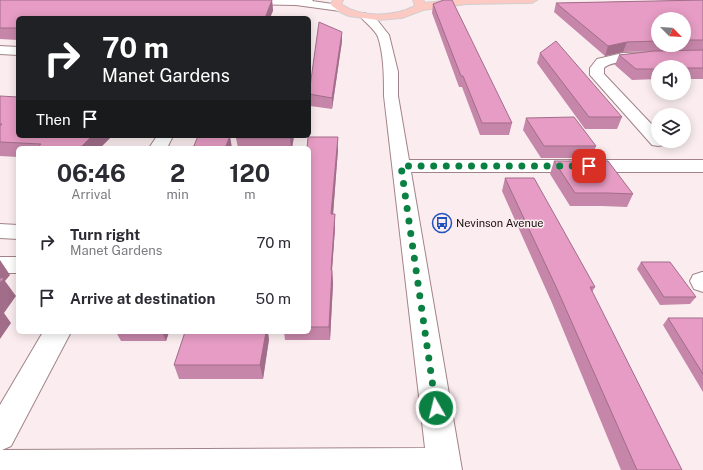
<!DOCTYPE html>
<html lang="en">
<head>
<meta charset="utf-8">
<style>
	:root { --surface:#fff; --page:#f7f7f7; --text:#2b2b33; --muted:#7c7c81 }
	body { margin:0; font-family:"Public Sans",sans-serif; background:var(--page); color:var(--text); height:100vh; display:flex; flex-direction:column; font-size:15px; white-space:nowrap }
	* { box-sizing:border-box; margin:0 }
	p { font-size:13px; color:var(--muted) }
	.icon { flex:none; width:22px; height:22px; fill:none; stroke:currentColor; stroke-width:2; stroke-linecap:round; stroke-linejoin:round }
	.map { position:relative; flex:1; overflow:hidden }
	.drawer { position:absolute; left:16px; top:146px; width:295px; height:188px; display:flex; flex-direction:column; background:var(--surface); border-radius:6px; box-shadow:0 2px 10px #0003 }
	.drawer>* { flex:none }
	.banner { position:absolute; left:16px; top:16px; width:295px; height:122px; border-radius:6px; box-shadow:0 2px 10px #0003; background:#202124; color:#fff; overflow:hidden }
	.needle { width:26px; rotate:114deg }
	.tools { position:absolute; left:651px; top:12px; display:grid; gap:8px }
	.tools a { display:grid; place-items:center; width:40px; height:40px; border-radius:50%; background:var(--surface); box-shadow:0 2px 10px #0003; font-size:20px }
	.pin { position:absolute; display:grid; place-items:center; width:34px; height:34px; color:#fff; margin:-17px; border-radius:8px; box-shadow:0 2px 6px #0006 }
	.me { position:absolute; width:44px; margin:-22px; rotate:352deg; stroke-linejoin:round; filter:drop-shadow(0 0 3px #0008) }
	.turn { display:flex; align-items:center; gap:14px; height:84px; padding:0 20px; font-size:18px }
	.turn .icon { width:52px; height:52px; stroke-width:2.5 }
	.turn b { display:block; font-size:28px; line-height:34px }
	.then { display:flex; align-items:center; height:38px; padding:0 20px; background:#0003; gap:8px; font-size:15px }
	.eta { display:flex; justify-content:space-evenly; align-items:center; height:68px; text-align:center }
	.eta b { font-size:24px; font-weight:700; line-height:28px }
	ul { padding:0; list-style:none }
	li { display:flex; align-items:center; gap:12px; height:56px; padding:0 20px }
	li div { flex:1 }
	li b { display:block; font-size:15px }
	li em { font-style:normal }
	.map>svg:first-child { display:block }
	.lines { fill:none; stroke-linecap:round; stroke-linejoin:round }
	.minor-casing { stroke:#a28389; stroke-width:2 }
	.major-casing { stroke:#d1cfcf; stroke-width:2 }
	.minor { fill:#fff; fill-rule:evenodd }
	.major { fill:#fcc9c3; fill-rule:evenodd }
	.wall { fill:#c686a9; fill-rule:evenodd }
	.shaded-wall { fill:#a16d89 }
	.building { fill:#e69cc4; stroke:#a16d89 }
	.route { stroke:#0b8043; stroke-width:7; stroke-dasharray:0 12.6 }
	.labels { text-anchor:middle; stroke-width:3; stroke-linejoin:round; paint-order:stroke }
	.poi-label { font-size:11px; fill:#180d0f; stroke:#fbedef; text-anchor:start }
</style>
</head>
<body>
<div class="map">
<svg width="703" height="470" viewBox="0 0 703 470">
	<rect width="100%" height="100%" fill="#fbedef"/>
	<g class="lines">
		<g class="minor-casing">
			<g id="minor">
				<polygon points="239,0 313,0 312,1 340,5 345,8 340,11 296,5 243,4 240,3"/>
				<path d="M365 13 378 21 389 35 398 72V96L409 160H703V172H411L462 470H0V405L43 332H71L11 446 2 450 425 448 384 96C384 78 384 55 378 37 374 28 365 23 360 16Z"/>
				<polygon points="0,46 18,47 18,55 0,54"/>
				<path d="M703 51V59C685 59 613 57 604 68V74L658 131V141H667L664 145 658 146 652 145 590 75V68L597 59 623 53Z"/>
				<polygon points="157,136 173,136 167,148 149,148"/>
				<polygon points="0,224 18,225 18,239 0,238"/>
				<rect x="0" y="257" width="18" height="16"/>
				<polygon points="702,272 703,272 703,292 694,289 690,281 693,275"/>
			</g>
		</g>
		<g class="major-casing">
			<path id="major" d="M333 0H343L341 4C361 18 394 17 415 6L413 0H423L425 3 451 0H537L532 3 466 4 423 10 402 18 378 20 349 16 340 12 331 5Z"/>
		</g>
		<use href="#minor" class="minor"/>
		<use href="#major" class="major"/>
	</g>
	<g class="wall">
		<polygon points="0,0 272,0 273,11 18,18 18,40 0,39"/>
		<path d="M703 0V50L658 51 703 50V79H684V67H658V79L632 80 615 65 619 55 654 51 623 52 605 56 554 12 556 3ZM658 19H684V45H658Z"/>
		<polygon points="433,4 512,123 509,135 480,135 462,87 459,87 432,13"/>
		<polygon points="342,41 332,109 310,106 309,94"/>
		<polygon points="540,53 622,117 617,129 585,129 537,63"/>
		<polygon points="0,96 18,136 112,136 100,148 18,148 18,157 0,156"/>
		<polygon points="526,118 596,146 592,158 541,158 523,130"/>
		<polygon points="294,136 292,148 238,148 236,138"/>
		<polygon points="309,148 338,149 333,214 335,228 332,270 333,283 330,340 285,340 284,332 309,332"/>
		<polygon points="554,161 633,194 627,207 602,206 570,206 550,174"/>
		<polygon points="505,178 595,287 592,292 682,470 621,470 552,303 502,191"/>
		<polygon points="641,262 696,297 690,304 660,305 637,269"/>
		<polygon points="668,318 703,318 703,392 663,325"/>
		<polygon points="116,332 169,332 166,341 121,341"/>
		<polygon points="269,339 263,379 179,379 174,365"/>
	</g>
	<g class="shaded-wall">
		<polygon points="272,0 273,11 270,18 265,18"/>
		<polygon points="342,32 342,41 332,109 332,98"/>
		<polygon points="627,42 623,52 605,56 608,46"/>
		<polygon points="92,136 112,136 100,148 80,148"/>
		<polygon points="230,136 232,148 225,148"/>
		<polygon points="291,136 294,136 292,148 291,148 290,138"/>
		<polygon points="338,137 338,149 332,228 331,214"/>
		<polygon points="335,214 335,228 332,270 333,283 330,340 329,327 331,270"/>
		<polygon points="0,260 10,275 5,281 16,296 4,313 11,323 0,339"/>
		<polygon points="162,332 169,332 166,341"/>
		<polygon points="266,332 268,332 269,339 263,379 260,365"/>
	</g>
	<g class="building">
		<polygon points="0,0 272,0 265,18 18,18 18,28 0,28"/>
		<polygon points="444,0 452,0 512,123 482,123 463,76 461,76 433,4"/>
		<polygon points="703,0 703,40 684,40 684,19 658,19 658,41 627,42 608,46 556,3"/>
		<polygon points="319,22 342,32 332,98 309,94"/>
		<polygon points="556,41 622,117 589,117 540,53"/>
		<polygon points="703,50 703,68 684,68 684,67 658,67 658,69 636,69 619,55 654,51"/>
		<polygon points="0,96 18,97 18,136 92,136 80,148 37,148 41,144 0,142 0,126 2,124 0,124"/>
		<polygon points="574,117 596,146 544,146 526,118"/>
		<polygon points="198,136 230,136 225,148 193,148"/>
		<polygon points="237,136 291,136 290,138 236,138"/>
		<polygon points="308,137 338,137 331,214 335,214 331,270 332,270 329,327 309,327 309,148 307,148"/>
		<polygon points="554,161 608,161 633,194 608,193 575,193"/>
		<polygon points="505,178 534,178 595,287 590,287 682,470 637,470 557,289"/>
		<polygon points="641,262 670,262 696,297 664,297"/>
		<polygon points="0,278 4,278 0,283"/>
		<polygon points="668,318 703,318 703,374"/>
		<polygon points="185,332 266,332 260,365 174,365"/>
	</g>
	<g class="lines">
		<polyline class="route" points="436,408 401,166 589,166"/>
	</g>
	<defs>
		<g id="bus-ring" transform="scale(1)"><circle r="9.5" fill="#fbedef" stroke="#2051be" stroke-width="1.5"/><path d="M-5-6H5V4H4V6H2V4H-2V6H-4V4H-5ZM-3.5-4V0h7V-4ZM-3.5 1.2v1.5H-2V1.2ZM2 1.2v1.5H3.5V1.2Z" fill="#2051be"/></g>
	</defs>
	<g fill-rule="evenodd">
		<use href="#bus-ring" x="442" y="223"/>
	</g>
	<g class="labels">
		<g class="poi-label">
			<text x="456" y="227">Nevinson Avenue</text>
		</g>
	</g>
</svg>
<div class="tools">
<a><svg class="needle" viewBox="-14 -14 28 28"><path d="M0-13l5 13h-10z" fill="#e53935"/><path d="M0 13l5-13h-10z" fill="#7c7c81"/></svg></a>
<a><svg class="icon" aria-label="sound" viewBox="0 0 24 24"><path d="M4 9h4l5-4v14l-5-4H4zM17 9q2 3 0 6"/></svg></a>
<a><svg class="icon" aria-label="layers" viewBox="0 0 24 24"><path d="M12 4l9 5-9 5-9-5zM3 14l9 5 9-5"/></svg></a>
</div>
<div class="pin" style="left:589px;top:166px;background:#d93025"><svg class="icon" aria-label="arrive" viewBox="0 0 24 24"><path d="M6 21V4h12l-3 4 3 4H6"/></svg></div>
<svg class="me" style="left:436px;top:408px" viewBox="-20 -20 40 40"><circle r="17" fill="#0b8043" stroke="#fff" stroke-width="3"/><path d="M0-11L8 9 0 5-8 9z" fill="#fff"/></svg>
<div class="banner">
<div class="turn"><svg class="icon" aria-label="right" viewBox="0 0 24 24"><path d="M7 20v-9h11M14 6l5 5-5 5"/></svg><div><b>70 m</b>Manet Gardens</div></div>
<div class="then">Then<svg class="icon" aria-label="arrive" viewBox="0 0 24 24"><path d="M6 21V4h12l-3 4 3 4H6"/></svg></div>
</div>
<section class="drawer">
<div class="eta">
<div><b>06:46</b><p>Arrival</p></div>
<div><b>2</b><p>min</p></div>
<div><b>120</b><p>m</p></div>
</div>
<ul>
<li><svg class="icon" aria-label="right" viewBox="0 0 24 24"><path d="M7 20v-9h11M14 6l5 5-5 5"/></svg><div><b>Turn right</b><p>Manet Gardens</p></div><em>70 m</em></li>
<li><svg class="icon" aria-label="arrive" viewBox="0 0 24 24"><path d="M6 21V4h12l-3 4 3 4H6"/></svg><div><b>Arrive at destination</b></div><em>50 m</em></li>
</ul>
</section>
</div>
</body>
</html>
